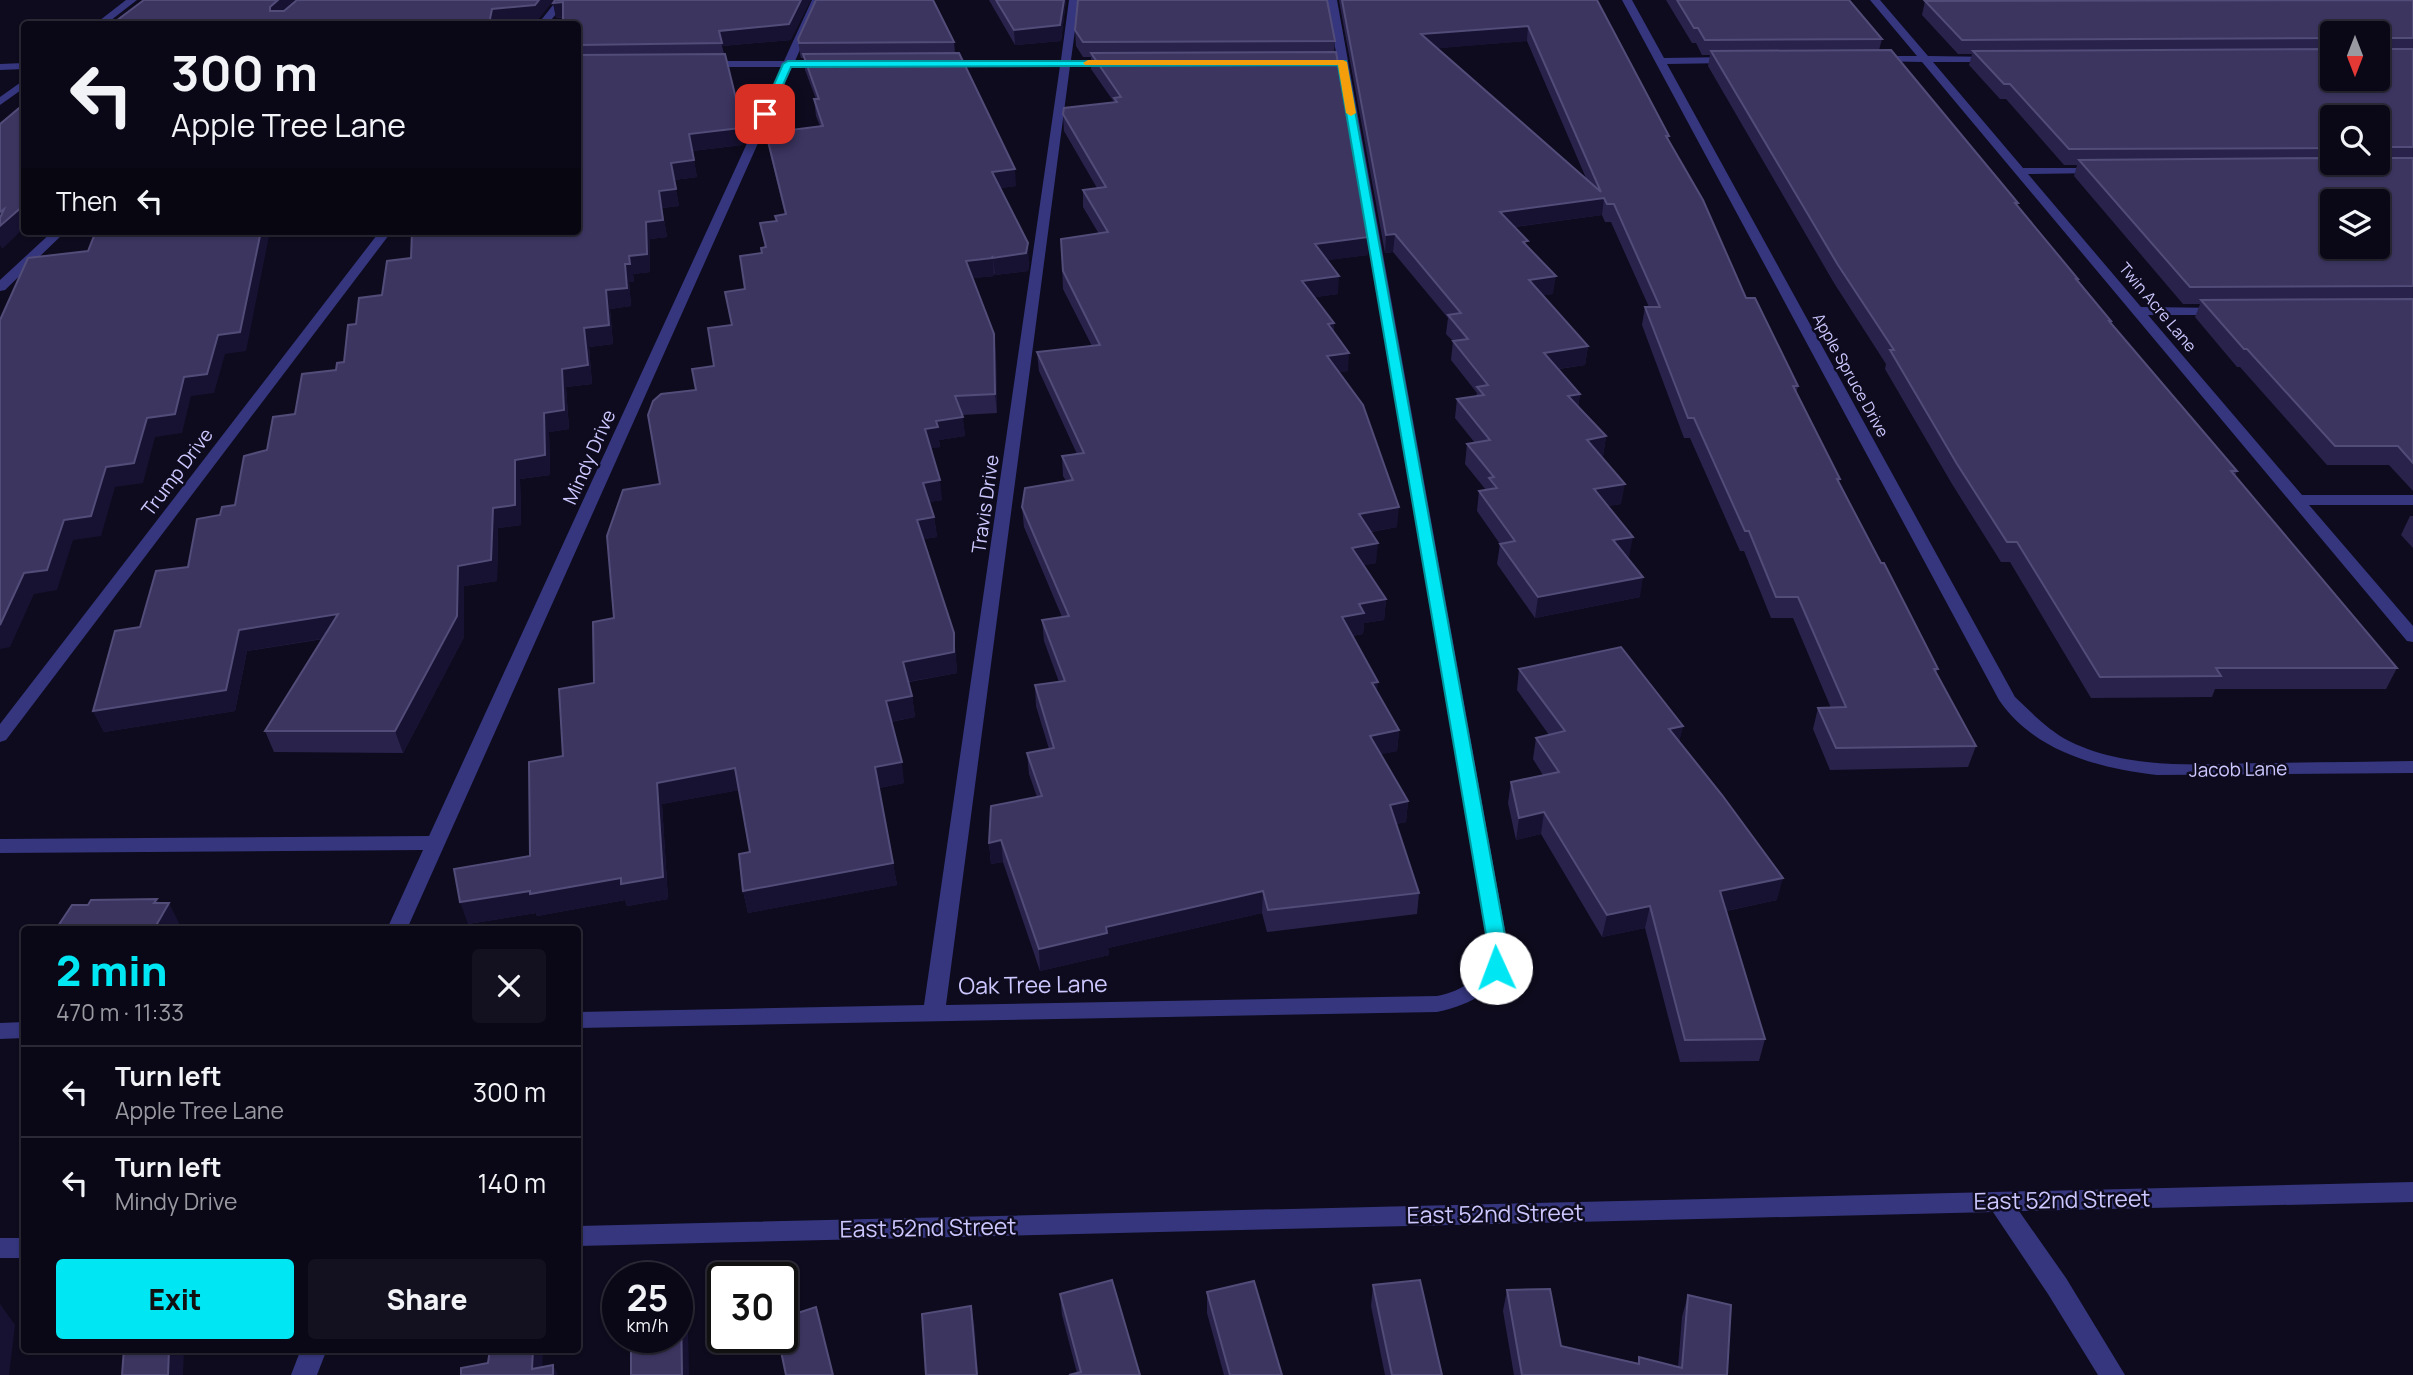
<!DOCTYPE html>
<html lang="en">
<head>
<meta charset="utf-8">
<style>
	:root { --surface:#0a0816; --page:#13111f; --text:#f1f3f6; --muted:#999aa1; --line:#2a2935; --accent:#00e7f3 }
	body { margin:0; font-family:Manrope,sans-serif; background:var(--page); color:var(--text); height:100vh; display:flex; flex-direction:column; font-size:26px; white-space:nowrap }
	* { box-sizing:border-box; margin:0 }
	p { font-size:23px; color:var(--muted) }
	.icon { flex:none; width:38px; height:38px; fill:none; stroke:currentColor; stroke-width:2; stroke-linecap:round; stroke-linejoin:round }
	.map { position:relative; flex:1; overflow:hidden }
	.panel { position:absolute; left:21px; top:926px; width:560px; height:427px; display:flex; flex-direction:column; background:var(--surface); border-radius:7px; box-shadow:0 2px 5px #0004,0 0 0 2px var(--line) }
	.panel>* { flex:none }
	.hud { position:absolute; left:21px; top:21px; width:560px; height:214px; border-radius:7px; box-shadow:0 2px 5px #0004,0 0 0 2px var(--line); background:#0a0816; color:var(--text); overflow:hidden }
	.needle { width:46px; rotate:180deg }
	.fabs { position:absolute; left:2320px; top:21px; display:grid; gap:14px }
	.fabs a { display:grid; place-items:center; width:70px; height:70px; border-radius:7px; background:var(--surface); box-shadow:0 2px 5px #0004,0 0 0 2px var(--line); font-size:35px }
	.speed { position:absolute; left:602px; top:1262px; display:flex; gap:14px; font-size:35px; font-weight:700; text-align:center }
	.speed>* { display:grid; place-content:center; width:91px; height:91px; border-radius:50%; background:var(--surface); box-shadow:0 2px 5px #0004,0 0 0 2px var(--line); line-height:1 }
	.speed small { font-size:18px; font-weight:400 }
	.speed .limit { border:4px solid #111; border-radius:10px; background:#fff; color:#111 }
	.pin { position:absolute; display:grid; place-items:center; width:60px; height:60px; color:#fff; margin:-30px; border-radius:14px; box-shadow:0 4px 10px #0006 }
	.me { position:absolute; width:77px; margin:-38px; rotate:358deg; stroke-linejoin:round; filter:drop-shadow(0 0 5px #0008) }
	.turn { display:flex; align-items:center; gap:24px; height:147px; padding:0 35px; font-size:32px }
	.turn .icon { width:91px; height:91px; stroke-width:2.5 }
	.turn b { display:block; font-size:49px; line-height:60px }
	.then { display:flex; align-items:center; height:66px; padding:0 35px; background:#0003; gap:14px; font-size:26px }
	.round { display:grid; place-items:center; flex:none; width:74px; height:74px; border-radius:7px; background:var(--page) }
	.headline { display:flex; align-items:center; justify-content:space-between; height:119px; padding:0 35px }
	h1 { font-size:42px; font-weight:800; line-height:52px; color:var(--accent) }
	.cta { display:flex; gap:14px; margin-top:auto; padding:14px 35px }
	.cta a { flex:1; height:80px; border-radius:7px; background:var(--accent); color:#111; font-size:28px; font-weight:800; line-height:80px; text-align:center }
	.cta a+a { background:var(--page); color:var(--text) }
	ul { padding:0; list-style:none }
	li { display:flex; align-items:center; gap:21px; height:91px; padding:0 35px; border-top:2px solid var(--line) }
	li div { flex:1 }
	li b { display:block; font-size:26px }
	li em { font-style:normal }
	.map>svg:first-child { display:block }
	.lines { fill:none; stroke-linecap:round; stroke-linejoin:round }
	.minor { fill:#35367e; fill-rule:evenodd }
	.wall { fill:#29234c; fill-rule:evenodd }
	.shaded-wall { fill:#171232 }
	.building { fill:#3b3560; stroke:#524c79; stroke-width:2; fill-rule:evenodd }
	.route { fill:#00e7f3; stroke:#00969e; stroke-width:2 }
	.slow { fill:#f59e0b }
	.labels { text-anchor:middle; stroke-width:5; stroke-linejoin:round; paint-order:stroke }
	.far-street-label { font-size:16px; fill:#ccc8ff; stroke:#0e0b1e }
	.street-label { font-size:19px; fill:#ccc8ff; stroke:#0e0b1e }
	.near-street-label { font-size:23px; fill:#ccc8ff; stroke:#0e0b1e }
</style>
</head>
<body>
<div class="map">
<svg width="2413" height="1375" viewBox="0 0 2413 1375">
	<rect width="100%" height="100%" fill="#0e0b1e"/>
	<g class="lines">
		<g class="minor">
			<polygon points="126,0 137,0 106,24 95,24"/>
			<polygon points="557,0 567,0 548,24 538,24"/>
			<polygon points="812,0 822,0 795,61 803,64 792,67 407,929 387,929 423,850 0,853 0,839 429,836 782,67 703,67 698,64 703,61 784,61"/>
			<path d="M1069 0H1079L1071 60H1113L1118 63 1113 66H1070L946 1005 1437 996C1463 991 1482 978 1489 952L1327 0H1337L1509 952C1500 990 1473 1004 1437 1012L578 1028V1012L924 1005 1060 66 941 67 936 64 941 61 1061 60Z"/>
			<path d="M1622 0H1632L1664 58 1731 57 1736 60 1731 63 1667 64 2015 697C2032 713 2048 730 2069 741 2129 771 2203 764 2269 763 2317 762 2365 762 2413 761V773L2157 775C2098 768 2035 752 1999 700Z"/>
			<polygon points="1870,0 1880,0 1928,56 1997,57 1998,59 1993,62 1933,62 2023,168 2102,168 2102,172 2098,173 2028,174 2141,307 2226,308 2226,314 2221,315 2148,315 2302,495 2413,495 2413,505 2309,505 2413,626 2413,642 2407,641 1922,62 1870,61 1869,59 1874,56 1917,56"/>
			<polygon points="24,63 24,69 0,70 0,64"/>
			<polygon points="24,80 24,88 0,105 0,97"/>
			<polygon points="53,231 66,231 5,290 0,291 0,280"/>
			<polygon points="380,231 392,231 6,740 0,742 0,724"/>
			<polygon points="24,1022 24,1038 0,1039 0,1023"/>
			<polygon points="2413,1182 2413,1202 2019,1211 2066,1278 2125,1375 2098,1375 2048,1294 1993,1212 578,1246 578,1226"/>
			<rect x="0" y="1238" width="24" height="20"/>
			<polygon points="301,1349 327,1349 317,1375 291,1375"/>
		</g>
	</g>
	<g class="wall">
		<polygon points="989,0 1066,0 1061,41 1015,45"/>
		<path d="M1339 0H1597L1669 136 1668 140 1746 298 1798 386 1796 394 1840 479 1839 482 1938 669 1936 673 1976 746 1968 767 1830 770 1813 729 1818 708H1831L1793 618H1771L1744 551H1740L1690 438H1684L1642 325 1645 307H1649L1611 222H1605L1602 215 1515 227 1528 247 1553 294 1543 295 1588 346 1585 365 1559 369 1580 394 1578 407 1606 436 1603 456H1601L1621 504 1608 506 1629 557H1627L1640 597 1535 618 1497 564 1500 544 1477 511 1479 491 1486 490 1465 464 1467 444 1475 443 1455 418 1457 399 1476 396 1477 393 1451 360 1453 341 1446 334 1448 318 1393 252 1385 253ZM1527 41 1586 178 1437 48Z"/>
		<polygon points="1666,0 1849,0 1882,39 1879,50 2018,203 2017,206 2078,279 2078,280 2111,321 2110,323 2237,471 2235,476 2397,668 2386,689 2215,689 2212,697 2091,698 2010,562 2001,562 1952,484 1885,369 1886,364 1834,283 1708,66 1710,55 1702,55 1696,43 1692,43"/>
		<path d="M2413 0V491L2389 465H2327L2240 367H2237L2195 317 2200 304H2183L2074 176 2077 165H2064L2006 99H2000L1969 65 1972 54H1958L1922 15 1925 1ZM2333 33H2378L2333 79ZM2333 117H2378V163H2333Z"/>
		<polygon points="553,3 791,40 722,46 742,123 745,139 742,145 692,151 697,177 674,180 679,206 662,208 667,237 650,239 650,272 633,274 634,282 629,282 631,306 610,309 613,344 589,347 592,384 566,387 569,429 549,432 550,475 520,479 521,525 498,528 497,581 464,586 464,637 403,753 274,752 265,731 323,639 247,651 235,711 104,732 93,711 140,627 188,567 220,515 235,505 267,450 295,414 344,362 356,324 382,295 411,258 578,231 578,24 563,18 556,18"/>
		<polygon points="1075,30 1335,41 1334,52 1368,255 1327,260 1338,294 1315,297 1334,323 1334,332 1348,371 1339,372 1397,527 1371,532 1376,563 1364,565 1386,599 1384,620 1364,623 1363,634 1352,636 1377,693 1399,730 1397,751 1381,754 1408,801 1406,822 1396,824 1419,893 1417,914 1267,932 1262,913 1108,948 1109,955 1040,971 1003,862 991,864 989,843 1037,797 1029,774 1027,753 1049,749 1036,706 1035,685 1059,682 1044,641 1042,620 1062,617 1024,527 1022,507 1066,481 1063,476 1062,456 1077,454 1039,371 1037,352 1092,346 1063,289 1061,239 1099,234 1083,207 1083,190 1097,188 1064,131 1063,114 1114,102 1091,69 1091,57 1083,57 1076,46"/>
		<polygon points="798,39 954,42 955,53 1016,186 1000,188 1029,261 1028,271 995,275 994,273 994,276 972,278 996,353 997,413 962,415 965,436 939,440 940,447 931,448 942,500 929,502 934,517 937,537 924,539 954,633 957,673 909,682 912,696 915,717 891,722 904,783 879,788 897,885 748,913 743,891 750,852 739,790 662,804 668,899 627,906 625,900 537,916 536,913 468,924 530,856 563,756 594,683 614,618 660,484 696,390 714,366 745,289 765,247 760,223 776,221 775,216 785,215 769,149 766,133 820,126 816,116 814,99 816,99 805,70 804,58 801,58 800,54"/>
		<polygon points="2410,516 2413,516 2413,548 2401,535"/>
		<polygon points="1519,669 1683,726 1679,741 1777,900 1726,911 1765,1039 1759,1061 1680,1062 1645,928 1602,937 1541,834 1516,840 1508,803 1511,782 1543,775 1533,759 1536,738 1549,735 1517,690"/>
		<polygon points="1373,1285 1442,1375 1385,1375 1371,1306"/>
		<polygon points="1507,1290 1561,1346 1638,1363 1639,1357 1678,1367 1682,1317 1688,1295 1727,1375 1514,1375 1503,1311"/>
		<polygon points="1207,1292 1282,1375 1224,1375 1207,1313"/>
		<polygon points="1060,1294 1140,1375 1077,1373 1062,1315"/>
	</g>
	<g class="shaded-wall">
		<polygon points="278,0 299,0 275,22 270,11 270,7"/>
		<polygon points="539,0 554,0 538,20 489,24 492,9"/>
		<polygon points="801,0 811,0 791,40 722,46 719,31"/>
		<polygon points="1064,0 1066,0 1061,41 1015,45 1014,30"/>
		<polygon points="563,2 566,17 556,18 553,3"/>
		<polygon points="1528,26 1527,41 1420,50 1421,34"/>
		<polygon points="742,123 745,139 742,145 692,151 689,134"/>
		<polygon points="694,160 697,177 674,180 671,163"/>
		<polygon points="1015,169 1016,186 994,189 992,172"/>
		<polygon points="676,189 679,206 662,208 667,237 650,239 650,272 633,274 634,282 629,282 631,306 610,309 613,344 589,347 592,384 566,387 569,429 549,432 550,475 520,479 521,525 498,528 497,581 464,586 464,637 403,753 395,731 458,566 493,508 515,460 544,413 562,369 606,290 629,256 646,222 659,191"/>
		<polygon points="1604,198 1602,215 1498,229 1500,212"/>
		<polygon points="24,205 24,228 2,249 0,245 0,212 4,209"/>
		<polygon points="261,231 270,231 246,351 225,354 214,393 191,396 182,433 155,437 143,483 115,487 101,536 73,540 57,590 34,594 10,647 0,649 0,625 24,573 64,520 106,467 184,377 218,335"/>
		<polygon points="1395,234 1393,252 1385,253 1386,235"/>
		<polygon points="1369,237 1368,255 1314,262 1315,244"/>
		<polygon points="1028,243 1029,261 1028,271 995,275 993,258"/>
		<polygon points="993,258 994,276 967,279 966,261"/>
		<polygon points="1339,276 1338,294 1302,299 1302,281"/>
		<polygon points="1556,276 1553,294 1527,298 1529,280"/>
		<polygon points="1334,323 1333,342 1328,324"/>
		<polygon points="994,334 996,353 997,413 995,394"/>
		<polygon points="1588,346 1585,365 1542,371 1544,353"/>
		<polygon points="1349,353 1348,371 1326,374 1327,356"/>
		<polygon points="1580,394 1577,413 1568,396"/>
		<polygon points="963,417 965,436 939,440 940,447 927,449 925,429 936,421"/>
		<polygon points="1606,436 1603,456 1584,459 1587,440"/>
		<polygon points="940,480 942,500 925,503 923,483"/>
		<polygon points="1625,484 1621,504 1591,509 1594,489"/>
		<polygon points="1399,507 1397,527 1358,534 1359,514"/>
		<polygon points="934,517 937,537 920,540 917,520"/>
		<polygon points="1633,537 1629,557 1610,560 1613,540"/>
		<polygon points="1378,543 1376,563 1351,568 1352,548"/>
		<polygon points="1643,577 1640,597 1535,618 1538,597"/>
		<polygon points="1386,599 1384,620 1364,623 1363,634 1340,638 1342,617 1359,604"/>
		<polygon points="338,614 345,635 247,651 235,711 104,732 93,711 239,630"/>
		<polygon points="954,633 957,673 906,682 903,662"/>
		<polygon points="1378,682 1376,703 1372,683"/>
		<polygon points="912,696 915,717 889,722 886,701"/>
		<polygon points="1683,726 1678,747 1669,729"/>
		<polygon points="1399,730 1397,751 1369,757 1370,736"/>
		<polygon points="902,762 904,783 878,788 875,767"/>
		<polygon points="735,768 740,790 662,804 668,899 627,906 625,900 537,916 536,913 468,924 460,902 657,783"/>
		<polygon points="1408,801 1406,822 1388,826 1390,805"/>
		<polygon points="1544,812 1541,834 1516,840 1519,818"/>
		<polygon points="1001,840 1003,862 991,864 989,843"/>
		<polygon points="893,863 897,885 748,913 743,891"/>
		<polygon points="1783,878 1777,900 1715,913 1720,891"/>
		<polygon points="1263,891 1262,913 1108,948 1109,955 1040,971 1039,949 1106,927"/>
		<polygon points="157,899 164,913 169,903 180,925 178,929 154,929 154,903"/>
		<polygon points="1650,906 1645,928 1602,937 1607,915"/>
		<polygon points="0,1304 15,1325 9,1375 0,1375"/>
		<polygon points="971,1306 975,1328 978,1375 977,1375"/>
		<polygon points="681,1308 688,1330 689,1375 682,1375"/>
		<polygon points="169,1349 184,1349 183,1375 168,1375"/>
		<polygon points="533,1349 543,1349 542,1375 532,1369"/>
		<polygon points="553,1365 558,1375 553,1375"/>
	</g>
	<g class="building">
		<polygon points="144,0 278,0 270,7 270,11 284,11 297,0 539,0 535,5 492,9 489,24 112,24"/>
		<polygon points="555,0 801,0 789,24 719,31 722,43 578,45 578,24 563,24 563,2 553,3"/>
		<polygon points="816,0 933,0 954,42 799,43 798,39"/>
		<polygon points="996,0 1064,0 1060,25 1014,30"/>
		<polygon points="1078,0 1327,0 1335,41 1083,42 1075,30"/>
		<path d="M1342 0H1597L1669 136H1666L1703 200 1746 298H1755L1798 386H1793L1840 479H1837L1881 563H1884L1938 669H1934L1976 746 1836 748 1818 708 1846 707 1798 597H1776L1749 531H1745L1694 418H1688L1645 307H1660L1614 204H1607L1604 198 1500 212 1528 241 1523 242 1556 276 1529 280 1588 346 1544 353 1580 394 1568 396 1606 436 1587 440 1625 484 1594 489 1633 537 1613 540 1643 577 1538 597 1500 544 1515 541 1479 491 1497 488 1489 478 1494 477 1467 444 1490 440 1457 399 1484 395 1477 387 1488 385 1453 341 1468 339 1448 315 1461 313 1395 234 1386 235ZM1528 26 1601 192 1421 34Z"/>
		<polygon points="1677,0 1849,0 1882,39 1705,40 1698,28 1694,28"/>
		<polygon points="2413,0 2413,38 2384,38 2381,46 2384,49 2413,49 2413,147 2378,147 2378,117 2333,117 2333,148 2069,149 2010,84 2004,84 1973,51 2333,49 2333,79 2378,79 2378,33 2333,33 2333,38 1962,40 1925,1"/>
		<polygon points="1891,50 2018,203 2015,203 2078,279 2076,279 2111,321 2109,321 2237,471 2231,471 2397,668 2216,668 2221,676 2100,677 2017,542 2007,542 1957,464 1890,350 1894,350 1838,265 1711,51"/>
		<polygon points="1336,52 1369,237 1315,244 1339,276 1302,281 1334,323 1328,324 1349,353 1327,356 1363,405 1399,507 1359,514 1378,543 1352,548 1386,599 1359,604 1364,613 1342,617 1378,682 1372,683 1399,730 1370,736 1408,801 1390,805 1419,893 1268,910 1263,891 1106,927 1107,933 1039,949 1001,840 989,843 991,806 1042,796 1027,753 1054,748 1035,685 1065,681 1042,620 1069,616 1022,507 1025,488 1073,480 1062,456 1084,453 1037,352 1100,345 1063,271 1061,239 1108,232 1083,190 1106,187 1063,114 1064,108 1117,102 1114,98 1121,97 1091,53"/>
		<polygon points="959,53 1015,169 992,172 1028,243 1026,253 993,258 992,256 993,258 966,261 994,334 995,394 955,396 963,417 936,421 938,427 925,429 940,480 923,483 934,517 917,520 954,633 954,652 903,662 912,696 886,701 902,762 875,767 893,863 743,891 739,854 750,852 735,768 657,783 663,877 621,884 621,878 530,894 530,891 460,902 454,869 530,856 529,762 563,756 559,689 594,683 593,622 614,618 607,536 623,490 660,484 648,415 653,401 661,394 696,390 692,369 714,366 708,328 732,325 725,292 745,289 740,256 762,253 761,248 766,247 760,223 777,221 775,216 786,214 766,133 823,126 814,99 819,99 803,54"/>
		<polygon points="725,54 742,123 740,128 689,134 694,160 671,163 676,189 659,191 663,220 646,222 647,254 629,256 630,264 625,264 627,288 606,290 609,325 584,328 588,365 562,369 564,410 544,413 545,455 515,460 515,505 493,508 491,560 458,566 457,616 395,731 265,731 338,614 239,630 226,690 93,711 115,631 140,627 156,571 188,567 197,519 220,515 222,507 235,505 244,456 267,450 273,417 295,414 302,374 336,370 337,363 344,362 348,325 356,324 359,298 382,295 387,261 411,258 412,231 578,231 578,55"/>
		<polygon points="24,104 24,205 0,226 0,218 4,209 0,212 0,124"/>
		<path d="M2333 158V163H2378V158H2413V286L2190 287 2079 160ZM2333 201H2378V247H2333Z"/>
		<polygon points="96,231 261,231 240,332 218,335 207,374 184,377 175,414 147,418 134,463 106,467 91,516 64,520 47,570 24,573 0,625 0,320 28,258 88,251"/>
		<polygon points="2413,299 2413,463 2398,446 2335,446 2247,349 2244,349 2201,300"/>
		<polygon points="1621,647 1683,726 1669,729 1722,795 1783,878 1720,891 1765,1039 1685,1040 1650,906 1607,915 1544,812 1519,818 1511,782 1559,772 1536,738 1565,731 1519,669"/>
		<polygon points="157,899 154,903 169,903 154,929 56,929 72,905 88,905 91,900"/>
		<polygon points="1112,1280 1140,1375 1069,1375 1081,1372 1060,1294"/>
		<polygon points="1420,1280 1442,1375 1392,1375 1373,1285"/>
		<polygon points="1254,1281 1282,1375 1230,1375 1207,1292"/>
		<polygon points="1550,1289 1561,1346 1639,1364 1639,1357 1682,1368 1688,1295 1731,1305 1727,1375 1522,1375 1507,1290"/>
		<polygon points="971,1306 977,1375 926,1375 922,1314"/>
		<polygon points="816,1307 833,1375 786,1375 778,1337 782,1337 782,1318"/>
		<polygon points="681,1308 682,1375 631,1375 631,1337 677,1337 677,1309"/>
		<polygon points="124,1349 169,1349 168,1375 122,1375"/>
		<polygon points="490,1349 533,1349 532,1369 553,1365 553,1375 461,1375 461,1368 488,1363"/>
	</g>
	<polygon class="route" points="1346,61 1508,952 1503,973 1490,973 1487,968 1489,952 1338,65 791,67 770,114 765,117 761,114 783,64 788,61"/>
	<polygon class="slow" points="1088,60 1343,60 1347,62 1356,113 1351,116 1346,113 1338,65 1085,65 1083,63"/>
	<g class="labels">
		<g class="far-street-label">
			<text transform="translate(2158 307) rotate(50)" y="6">Twin Acre Lane</text>
			<text transform="translate(1851 375) rotate(61)" y="6">Apple Spruce Drive</text>
		</g>
		<g class="street-label">
			<text transform="translate(589 457) rotate(-66)" y="7">Mindy Drive</text>
			<text transform="translate(177 472) rotate(-53)" y="7">Trump Drive</text>
			<text transform="translate(985 504) rotate(-82)" y="7">Travis Drive</text>
			<text transform="translate(2238 769) rotate(-1)" y="7">Jacob Lane</text>
		</g>
		<g class="near-street-label">
			<text transform="translate(1033 985) rotate(-1)" y="8">Oak Tree Lane</text>
			<text transform="translate(2062 1200) rotate(-1)" y="8">East 52nd Street</text>
			<text transform="translate(1495 1214) rotate(-1)" y="8">East 52nd Street</text>
			<text transform="translate(928 1228) rotate(-1)" y="8">East 52nd Street</text>
		</g>
	</g>
</svg>
<div class="fabs">
<a><svg class="needle" viewBox="-14 -14 28 28"><path d="M0-13l5 13h-10z" fill="#e53935"/><path d="M0 13l5-13h-10z" fill="#999aa1"/></svg></a>
<a><svg class="icon" aria-label="search" viewBox="0 0 24 24"><circle cx="10" cy="10" r="6"/><path d="M15 15l6 6"/></svg></a>
<a><svg class="icon" aria-label="layers" viewBox="0 0 24 24"><path d="M12 4l9 5-9 5-9-5zM3 14l9 5 9-5"/></svg></a>
</div>
<div class="speed"><div>25<small>km/h</small></div><div class="limit">30</div></div>
<div class="pin" style="left:765px;top:114px;background:#d93025"><svg class="icon" aria-label="arrive" viewBox="0 0 24 24"><path d="M6 21V4h12l-3 4 3 4H6"/></svg></div>
<svg class="me" style="left:1496px;top:968px" viewBox="-20 -20 40 40"><circle r="19" fill="#fff"/><path d="M0-13L10 11 0 6-10 11z" fill="#00e7f3"/></svg>
<div class="hud">
<div class="turn"><svg class="icon" aria-label="left" viewBox="0 0 24 24"><path d="M17 20v-9H6M10 6l-5 5 5 5"/></svg><div><b>300 m</b>Apple Tree Lane</div></div>
<div class="then">Then<svg class="icon" aria-label="left" viewBox="0 0 24 24"><path d="M17 20v-9H6M10 6l-5 5 5 5"/></svg></div>
</div>
<section class="panel">
<div class="headline"><div><h1>2 min</h1><p>470 m · 11:33</p></div><a class="round"><svg class="icon" aria-label="close" viewBox="0 0 24 24"><path d="M6 6l12 12M18 6L6 18"/></svg></a></div>
<ul>
<li><svg class="icon" aria-label="left" viewBox="0 0 24 24"><path d="M17 20v-9H6M10 6l-5 5 5 5"/></svg><div><b>Turn left</b><p>Apple Tree Lane</p></div><em>300 m</em></li>
<li><svg class="icon" aria-label="left" viewBox="0 0 24 24"><path d="M17 20v-9H6M10 6l-5 5 5 5"/></svg><div><b>Turn left</b><p>Mindy Drive</p></div><em>140 m</em></li>
</ul>
<div class="cta"><a>Exit</a><a>Share</a></div>
</section>
</div>
</body>
</html>
